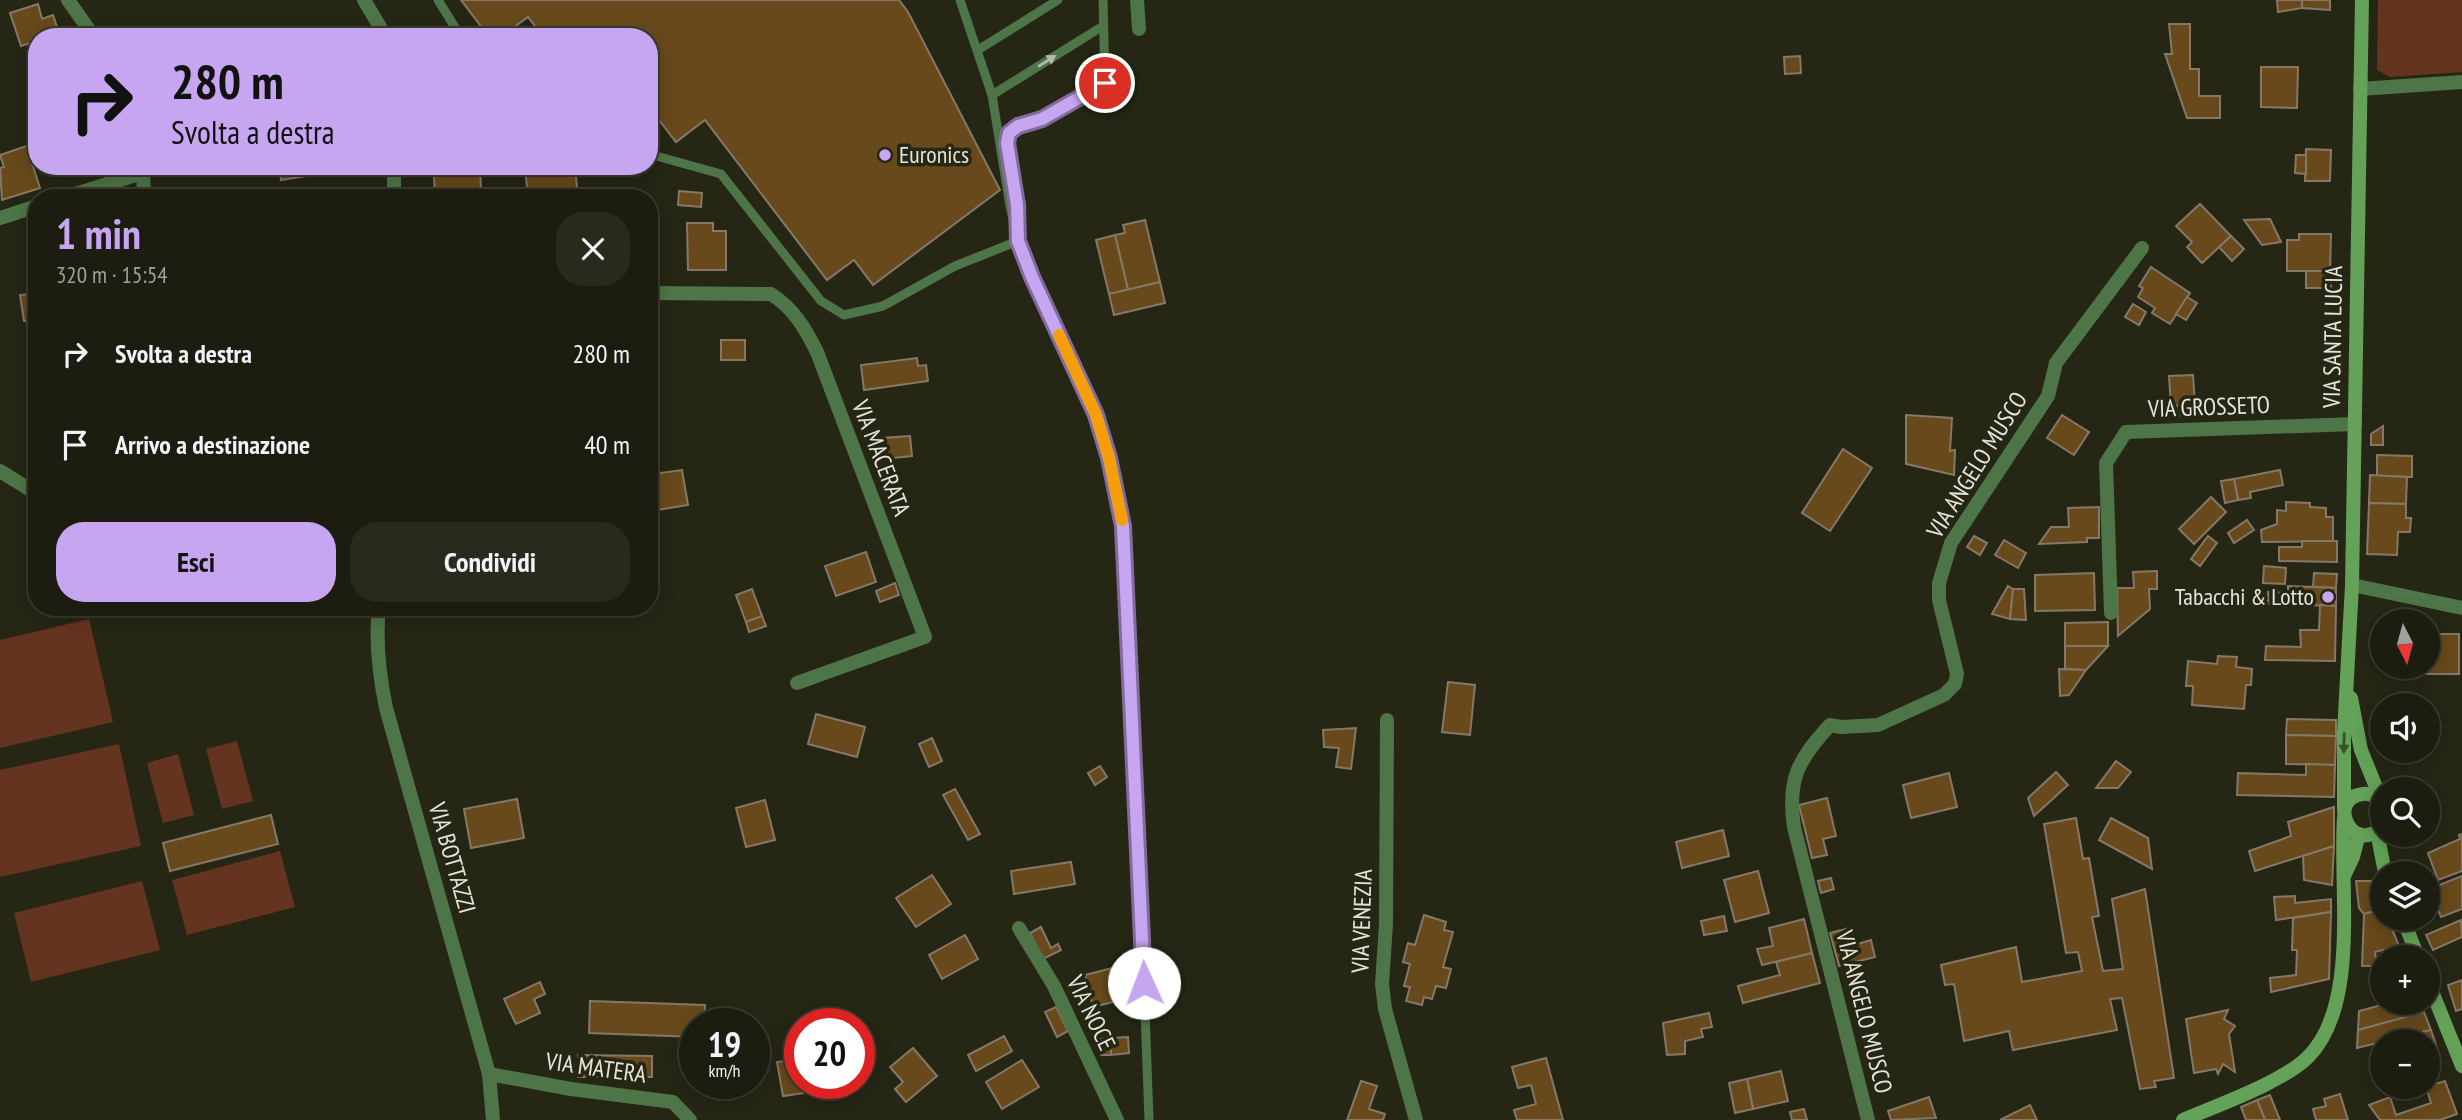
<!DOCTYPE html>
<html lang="it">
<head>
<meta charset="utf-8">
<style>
	:root { --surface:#1c1c10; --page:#29291e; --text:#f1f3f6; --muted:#a0a19f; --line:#3a3a30; --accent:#c6a6f0 }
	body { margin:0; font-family:"PT Sans Narrow",sans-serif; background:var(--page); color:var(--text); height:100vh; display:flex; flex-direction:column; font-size:26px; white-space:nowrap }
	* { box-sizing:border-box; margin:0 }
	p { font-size:23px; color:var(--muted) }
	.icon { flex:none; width:38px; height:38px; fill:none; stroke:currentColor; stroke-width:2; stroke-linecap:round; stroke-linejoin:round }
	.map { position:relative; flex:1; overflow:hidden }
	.details { position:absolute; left:28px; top:189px; width:630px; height:427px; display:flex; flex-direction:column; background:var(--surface); border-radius:28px; box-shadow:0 4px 18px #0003,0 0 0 2px var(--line) }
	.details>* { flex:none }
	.top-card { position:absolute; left:28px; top:28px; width:630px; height:147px; border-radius:28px; box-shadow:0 4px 18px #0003,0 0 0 2px var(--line); background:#c6a6f0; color:#111; overflow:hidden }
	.needle { width:46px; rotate:174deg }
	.buttons { position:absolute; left:2370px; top:609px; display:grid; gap:14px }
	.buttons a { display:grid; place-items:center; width:70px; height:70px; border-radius:50%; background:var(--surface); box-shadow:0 4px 18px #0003,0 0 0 2px var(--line); font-size:35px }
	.speed { position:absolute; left:679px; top:1008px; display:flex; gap:14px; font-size:35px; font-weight:700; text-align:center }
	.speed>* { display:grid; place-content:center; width:91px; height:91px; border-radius:50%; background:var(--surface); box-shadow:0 4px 18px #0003,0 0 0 2px var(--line); line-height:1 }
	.speed small { font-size:18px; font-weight:400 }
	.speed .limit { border:10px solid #d22; background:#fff; color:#111 }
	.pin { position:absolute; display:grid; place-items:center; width:60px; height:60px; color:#fff; margin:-30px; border:4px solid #fff; border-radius:50%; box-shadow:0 2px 7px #0007 }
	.me { position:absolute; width:77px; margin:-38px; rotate:358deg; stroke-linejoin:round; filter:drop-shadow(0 0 5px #0008) }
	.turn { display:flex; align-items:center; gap:24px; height:147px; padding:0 28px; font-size:32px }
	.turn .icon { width:91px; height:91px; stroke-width:2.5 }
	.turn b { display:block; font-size:49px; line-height:60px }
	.round { display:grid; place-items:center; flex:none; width:74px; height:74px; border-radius:28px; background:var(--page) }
	.headline { display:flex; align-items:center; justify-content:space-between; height:119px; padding:0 28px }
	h1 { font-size:42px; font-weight:700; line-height:52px; color:var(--accent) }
	.primary-button { display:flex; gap:14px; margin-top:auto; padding:14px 28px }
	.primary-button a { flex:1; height:80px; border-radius:28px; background:var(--accent); color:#111; font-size:28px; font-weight:700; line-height:80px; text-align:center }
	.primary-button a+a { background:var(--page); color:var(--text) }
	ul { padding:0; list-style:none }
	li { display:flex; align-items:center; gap:21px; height:91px; padding:0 28px }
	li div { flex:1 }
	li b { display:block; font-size:26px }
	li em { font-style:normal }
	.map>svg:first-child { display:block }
	.green { fill:#643420 }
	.building { fill:#67491b; stroke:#857868; stroke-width:2 }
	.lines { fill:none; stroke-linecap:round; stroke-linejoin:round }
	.service { stroke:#4e7547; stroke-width:9 }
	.minor { stroke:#4e7547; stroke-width:14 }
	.secondary { stroke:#63a258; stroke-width:14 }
	.oneway { fill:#b0bea7 }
	.oneway2 { fill:#3b512c }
	.route-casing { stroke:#816c9c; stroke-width:18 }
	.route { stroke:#c6a6f0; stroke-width:12 }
	.slow { stroke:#f59e0b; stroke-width:12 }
	.poi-dot { fill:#c6a6f0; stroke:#262615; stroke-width:2.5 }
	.labels { text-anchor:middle; stroke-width:7; stroke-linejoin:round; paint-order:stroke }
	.poi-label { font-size:24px; fill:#e5e5da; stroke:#262615; text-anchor:start }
	.street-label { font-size:24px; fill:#e5e5da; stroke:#262615 }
</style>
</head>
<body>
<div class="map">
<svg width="2462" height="1120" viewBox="0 0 2462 1120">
	<rect width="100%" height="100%" fill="#262615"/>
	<g class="green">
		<polygon points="2378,0 2462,0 2462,72 2390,77 2377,70"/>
		<polygon points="89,619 113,722 0,748 0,640"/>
		<polygon points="237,741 253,801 222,809 206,749"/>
		<polygon points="119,744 141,846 0,877 0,770"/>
		<polygon points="178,754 194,815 163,823 147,763"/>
		<polygon points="280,851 295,907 187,935 172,880"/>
		<polygon points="142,881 160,950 31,982 14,913"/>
	</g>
	<g class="building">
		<polygon points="461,0 899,0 908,12 1000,190 873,285 854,260 827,280 705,120 676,142 649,107 649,37 543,37 528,17 501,37 489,37"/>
		<polygon points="2277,0 2302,0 2302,8 2278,12"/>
		<polygon points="2302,0 2330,0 2330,10 2302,8"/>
		<polygon points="38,4 42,19 53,15 59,33 49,37 37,37 37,41 21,46 10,13"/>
		<polygon points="2169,24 2190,24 2190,69 2199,69 2199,96 2220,96 2220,118 2187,118 2165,54 2172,54"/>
		<polygon points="343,28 345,37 315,37 314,33"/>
		<polygon points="1800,56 1801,73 1785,74 1784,57"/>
		<polygon points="2261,67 2298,67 2297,108 2261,107"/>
		<polygon points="35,143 37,161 32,163 40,188 2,200 0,168 4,167 0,155"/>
		<polygon points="2306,149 2331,150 2330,181 2305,181"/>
		<polygon points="2296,155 2306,155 2306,174 2295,173"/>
		<polygon points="279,166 306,166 307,176 281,180"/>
		<polygon points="433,166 480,166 481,189 435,192"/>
		<polygon points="536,166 575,166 578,198 528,198 525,167"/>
		<polygon points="679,191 702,193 701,207 678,205"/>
		<polygon points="2200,204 2231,236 2202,263 2187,247 2192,242 2176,226"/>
		<rect x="649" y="213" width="8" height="26"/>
		<polygon points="2270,219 2281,242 2262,245 2244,220"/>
		<polygon points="1145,220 1160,282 1128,290 1115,235 1125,233 1123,225"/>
		<polygon points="687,223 713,223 713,231 726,231 726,270 688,270"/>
		<polygon points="2299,234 2331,234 2330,271 2287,271 2287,240 2299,240"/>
		<polygon points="1115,235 1128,290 1109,294 1096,240"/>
		<polygon points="2231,236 2244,249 2232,261 2219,247"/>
		<polygon points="2151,267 2190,293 2170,324 2152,313 2155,308 2138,297 2143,288 2139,286"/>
		<polygon points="2306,271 2330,271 2331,288 2306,288"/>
		<polygon points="1160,282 1165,303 1114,315 1109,294"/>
		<polygon points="37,293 37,320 24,321 20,295"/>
		<polygon points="2187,297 2197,303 2186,320 2176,314"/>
		<polygon points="2133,304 2146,312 2139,325 2125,317"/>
		<rect x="721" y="340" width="24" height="20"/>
		<polygon points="917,358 918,366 926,365 928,381 864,390 861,365"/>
		<polygon points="2193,375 2195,405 2171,406 2169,376"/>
		<polygon points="2195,405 2196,415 2172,416 2171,406"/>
		<polygon points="1906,415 1952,418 1950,451 1955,450 1954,475 1906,464"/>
		<polygon points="2062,415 2089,432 2074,455 2047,438"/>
		<polygon points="2383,426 2383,445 2371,445 2371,434"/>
		<polygon points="910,436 912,456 882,459 881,438"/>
		<polygon points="1843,449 1872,468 1830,531 1802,513"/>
		<polygon points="2377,455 2412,456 2412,477 2377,476"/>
		<polygon points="682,470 688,505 657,510 652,474"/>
		<polygon points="2280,470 2283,485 2250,492 2251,498 2238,500 2234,479"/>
		<polygon points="652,474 657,510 649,511 649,475"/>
		<polygon points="2370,475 2407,477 2406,504 2369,503"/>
		<polygon points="2234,479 2238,500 2225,503 2221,481"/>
		<polygon points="2211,497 2226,512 2194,544 2179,529"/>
		<polygon points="2286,502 2310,503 2310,507 2326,508 2326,517 2333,517 2333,541 2262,542 2261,530 2277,524 2277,510 2286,511"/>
		<polygon points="2369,503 2406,504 2406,518 2411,518 2410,532 2398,532 2397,555 2367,554"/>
		<polygon points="2099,507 2099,538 2087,538 2087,542 2039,544 2051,527 2069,527 2068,508"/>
		<polygon points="2247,520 2254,530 2234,543 2228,533"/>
		<polygon points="1974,536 1987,543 1980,555 1967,547"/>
		<polygon points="2208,536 2217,543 2200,566 2191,559"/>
		<polygon points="2004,540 2026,553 2018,568 1995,555"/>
		<polygon points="2302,541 2337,541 2337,562 2279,561 2279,547 2302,547"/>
		<polygon points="866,552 876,582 836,596 825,566"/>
		<polygon points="2264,566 2286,568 2285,584 2263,583"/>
		<polygon points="2157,571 2157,589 2149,589 2150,609 2118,636 2117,588 2134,588 2133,572"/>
		<polygon points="2094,573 2095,610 2035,611 2035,575"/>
		<polygon points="2314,573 2337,574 2336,588 2313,587"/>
		<polygon points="895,583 899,595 880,602 876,591"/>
		<polygon points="2008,586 2013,589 2010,619 1992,614"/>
		<polygon points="2288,586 2336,588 2336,606 2268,604 2268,592 2288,593"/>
		<polygon points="752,589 762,616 746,622 736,595"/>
		<polygon points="2013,589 2024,589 2026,620 2010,619"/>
		<polygon points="2320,605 2336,606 2335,661 2265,660 2266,646 2301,647 2300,630 2319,630"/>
		<polygon points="762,616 766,626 749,632 746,622"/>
		<polygon points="2108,622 2108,646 2065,646 2065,623"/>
		<polygon points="2427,634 2459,634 2459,674 2423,674 2423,667 2427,667"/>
		<polygon points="2065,646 2108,646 2086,670 2065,669"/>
		<polygon points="2218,656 2237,657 2236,667 2252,669 2251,685 2246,685 2244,709 2192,705 2193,686 2186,686 2188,661 2217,664"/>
		<polygon points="2059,669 2086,670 2069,695 2060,696"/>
		<polygon points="1448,682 1475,685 1470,735 1442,732"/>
		<polygon points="816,714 865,727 857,757 808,744"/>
		<polygon points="2287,719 2336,720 2336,736 2286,735"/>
		<polygon points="1356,728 1351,769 1336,767 1339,748 1324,747 1323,730"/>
		<polygon points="2286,735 2336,736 2335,765 2286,764"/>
		<polygon points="932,738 942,761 929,767 919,744"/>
		<polygon points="2116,761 2131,772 2118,788 2096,788"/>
		<polygon points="2306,764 2335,765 2334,797 2237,795 2238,773 2306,775"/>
		<polygon points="1100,766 1107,777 1095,785 1088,773"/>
		<polygon points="2056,772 2068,785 2034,816 2028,798"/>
		<polygon points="1949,773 1957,807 1911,818 1903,785"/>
		<polygon points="955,789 980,834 968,840 943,795"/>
		<polygon points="1827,798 1836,836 1823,839 1827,855 1812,858 1799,805"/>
		<polygon points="517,799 524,838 471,848 464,809"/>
		<polygon points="765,800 775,840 746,847 736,808"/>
		<polygon points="2334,807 2334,846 2255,871 2249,851 2291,836 2288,822"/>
		<polygon points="271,815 278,844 170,871 163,843"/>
		<polygon points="2076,818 2083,859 2089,858 2099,916 2092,917 2103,971 2123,969 2112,899 2145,889 2174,1078 2154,1081 2156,1087 2140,1089 2122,998 2110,999 2117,1030 2013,1050 2009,1031 1964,1041 1954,984 1945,985 1941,965 2016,947 2022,982 2082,971 2078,952 2066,953 2044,824"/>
		<polygon points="2111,818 2148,838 2152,869 2099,840"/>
		<polygon points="1723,830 1729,856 1682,868 1676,842"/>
		<polygon points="2462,834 2462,871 2438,880 2428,853 2460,839 2459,835"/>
		<polygon points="2334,846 2332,885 2304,880 2303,856"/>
		<polygon points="1071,862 1075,884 1014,894 1011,871"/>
		<polygon points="1758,871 1769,913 1735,922 1724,880"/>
		<polygon points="932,875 951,904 916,927 896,898"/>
		<polygon points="2462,876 2462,909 2441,917 2429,889"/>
		<polygon points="1831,878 1834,889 1821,893 1818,881"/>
		<polygon points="2356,881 2374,881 2382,902 2382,909 2364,914 2359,908"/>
		<polygon points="2295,896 2295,903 2331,899 2331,912 2276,920 2274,897"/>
		<polygon points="2382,909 2382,919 2388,919 2399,946 2375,952 2377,966 2362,966 2364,914"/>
		<polygon points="2331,912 2329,979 2271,992 2270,978 2296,975 2297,950 2292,950 2293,918"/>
		<polygon points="1424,915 1446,922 1444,930 1453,932 1443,967 1451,969 1446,988 1436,986 1432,999 1424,997 1422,1005 1406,1001 1410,987 1404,986 1410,964 1403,962 1408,943 1415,945"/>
		<polygon points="1724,916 1727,931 1704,935 1701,921"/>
		<polygon points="1804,919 1812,953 1762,965 1757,949 1773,946 1769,928"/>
		<polygon points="2461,920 2462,937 2433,950 2426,935"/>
		<polygon points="1041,927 1051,948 1058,944 1061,950 1043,959 1030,933"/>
		<polygon points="1850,928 1854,945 1871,940 1875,957 1839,966 1830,933"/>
		<polygon points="965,935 978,959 942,979 929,955"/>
		<polygon points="1812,953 1820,983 1743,1003 1738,986 1780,975 1776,962"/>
		<polygon points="1120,966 1129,998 1093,1007 1085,975"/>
		<polygon points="2462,980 2462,1009 2456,1011 2448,985"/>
		<polygon points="540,982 545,994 534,999 540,1013 516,1024 504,999"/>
		<polygon points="590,1001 705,1005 704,1024 695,1024 695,1037 589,1033"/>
		<polygon points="2389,1003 2420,1003 2424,1012 2358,1030 2359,1011"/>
		<polygon points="1056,1007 1068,1031 1057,1037 1045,1012"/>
		<polygon points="2228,1010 2224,1019 2235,1026 2229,1034 2235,1072 2223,1064 2218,1074 2216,1069 2194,1073 2186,1019"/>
		<polygon points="2424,1012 2431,1030 2357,1048 2358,1030"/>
		<polygon points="1709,1013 1712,1027 1701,1029 1703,1037 1685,1041 1685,1054 1667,1055 1663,1023"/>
		<polygon points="2431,1030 2437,1048 2427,1051 2427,1041 2407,1041 2405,1036"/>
		<polygon points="1004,1036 1012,1051 976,1071 968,1055"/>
		<polygon points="1128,1037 1129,1053 1111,1055 1110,1038"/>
		<polygon points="1110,1038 1111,1055 1101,1055 1100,1039"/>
		<polygon points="913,1048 937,1076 906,1102 895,1089 903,1082 890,1067"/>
		<polygon points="578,1055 652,1056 652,1077 578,1077"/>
		<polygon points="1546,1058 1563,1120 1517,1120 1514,1110 1536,1104 1531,1085 1518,1088 1512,1067"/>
		<polygon points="800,1059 800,1083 822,1083 824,1090 783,1096 777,1062"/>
		<polygon points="1022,1060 1039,1087 1002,1109 986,1082"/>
		<polygon points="1781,1071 1788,1101 1753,1109 1747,1079"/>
		<polygon points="1747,1079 1753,1109 1735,1113 1729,1083"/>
		<polygon points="1361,1081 1377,1086 1369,1109 1385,1114 1383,1120 1347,1120"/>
		<polygon points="2445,1081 2457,1114 2440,1120 2380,1120 2369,1105 2390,1097 2396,1115 2431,1103 2426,1087"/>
		<polygon points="2340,1094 2348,1120 2316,1120 2313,1109 2326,1106 2324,1099"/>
		<polygon points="2270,1095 2280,1120 2265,1120 2257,1100"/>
		<polygon points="1929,1097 1936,1118 1891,1120 1888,1111"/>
		<polygon points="2257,1100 2265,1120 2246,1120 2241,1107"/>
		<polygon points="2030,1105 2037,1120 2000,1120"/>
		<polygon points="1804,1109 1807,1120 1792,1120 1790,1112"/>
	</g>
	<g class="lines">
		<g class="service">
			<polyline points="438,0 461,37"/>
			<polyline points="960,0 992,95 1010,206 1018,241 1032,277 1096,415 1109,458 1123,526 1137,792 1149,1120"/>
			<polyline points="978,50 1058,0"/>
			<polyline points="992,95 1103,26"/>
			<polyline points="649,154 721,174 821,301 844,315 883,306 955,266 1018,241"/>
			<polyline points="1017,218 1007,143 1009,133 1018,126 1042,119 1105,83 1103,0"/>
		</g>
		<g class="minor">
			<polyline points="68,0 94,37"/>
			<polyline points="364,0 386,37"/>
			<polyline points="1137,0 1139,29"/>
			<polyline points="2360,89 2462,82"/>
			<polyline points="143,166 144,198"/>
			<polyline points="394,166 394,198"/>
			<polyline points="63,198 142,173"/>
			<polyline points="0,218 37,206"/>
			<path d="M649 293 771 294C794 309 805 328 817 352L925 637 797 683"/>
			<polyline points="0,471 37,494"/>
			<polyline points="2352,585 2462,608"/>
			<path d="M379 607C375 642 379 674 386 708L489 1074 493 1120"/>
			<polyline points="2111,613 2106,463 2126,432 2355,424"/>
			<polyline points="1387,720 1386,924 1382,984 1385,1009 1416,1120"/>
			<polyline points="1019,928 1054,986 1117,1120"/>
			<polyline points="489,1074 571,1089 673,1102 690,1120"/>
			<path d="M1868 1120 1794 827C1787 779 1798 760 1830 725L1841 727 1878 725 1944 695 1955 684 1957 674 1939 600V583L1951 543 2048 396 2056 363 2142 248"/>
		</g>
		<g class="secondary">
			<polyline points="2351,698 2361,750 2382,802"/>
			<path d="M2382 803C2377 797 2371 793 2363 794 2325 798 2353 858 2382 826"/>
			<polyline points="2344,811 2344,733 2352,585 2362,0"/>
			<polyline points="2381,828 2379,842 2385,873"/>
			<polyline points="2344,876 2353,857 2359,834"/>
			<polyline points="2403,919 2418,957"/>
			<polyline points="2427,979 2462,1066"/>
			<path d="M2183 1120C2218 1105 2283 1082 2308 1057 2360 1005 2339 887 2344 818"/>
		</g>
	</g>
	<defs><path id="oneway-solid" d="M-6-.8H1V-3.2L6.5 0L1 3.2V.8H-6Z" transform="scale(1.75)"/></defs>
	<use class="oneway" href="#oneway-solid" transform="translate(1047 61) rotate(-32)"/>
	<use class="oneway2" href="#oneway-solid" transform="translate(2344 743) rotate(91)"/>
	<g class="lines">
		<g class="route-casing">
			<polyline id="route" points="1105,83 1042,119 1018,126 1009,133 1007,143 1017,205 1018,241 1032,277 1096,415 1109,458 1123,526 1144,983"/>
		</g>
		<use href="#route" class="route"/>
		<polyline class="slow" points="1059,335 1096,415 1109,458 1122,520"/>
	</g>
	<g class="poi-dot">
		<circle cx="885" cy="155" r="7"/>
		<circle cx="2328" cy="597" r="7"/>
	</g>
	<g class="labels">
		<g class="poi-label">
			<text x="899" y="163">Euronics</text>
			<text x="2314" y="605" text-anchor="end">Tabacchi &amp; Lotto</text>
		</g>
		<g class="street-label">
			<text transform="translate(2333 337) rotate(-89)" y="8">VIA SANTA LUCIA</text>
			<text transform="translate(2209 407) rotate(-2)" y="8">VIA GROSSETO</text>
			<text transform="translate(881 458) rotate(69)" y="8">VIA MACERATA</text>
			<text transform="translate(1977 465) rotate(-58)" y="8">VIA ANGELO MUSCO</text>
			<text transform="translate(452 858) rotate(74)" y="8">VIA BOTTAZZI</text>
			<text transform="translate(1362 921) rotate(-88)" y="8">VIA VENEZIA</text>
			<text transform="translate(1864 1012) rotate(76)" y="8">VIA ANGELO MUSCO</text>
			<text transform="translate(1091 1013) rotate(64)" y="8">VIA NOCE</text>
			<text transform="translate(596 1068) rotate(8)" y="8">VIA MATERA</text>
		</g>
	</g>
</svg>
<div class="buttons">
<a><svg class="needle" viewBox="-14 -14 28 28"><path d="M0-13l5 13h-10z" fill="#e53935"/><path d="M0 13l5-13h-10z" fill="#a0a19f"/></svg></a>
<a><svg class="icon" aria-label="sound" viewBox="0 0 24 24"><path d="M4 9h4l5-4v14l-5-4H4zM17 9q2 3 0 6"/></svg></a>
<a><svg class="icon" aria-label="search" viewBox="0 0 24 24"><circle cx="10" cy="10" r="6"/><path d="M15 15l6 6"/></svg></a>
<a><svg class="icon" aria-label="layers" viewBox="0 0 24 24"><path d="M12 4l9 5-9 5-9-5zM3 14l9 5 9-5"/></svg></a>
<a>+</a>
<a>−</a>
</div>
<div class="speed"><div>19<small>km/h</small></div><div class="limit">20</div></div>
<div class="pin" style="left:1105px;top:83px;background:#d93025"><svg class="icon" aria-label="arrive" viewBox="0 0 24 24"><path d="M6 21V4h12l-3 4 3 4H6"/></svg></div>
<svg class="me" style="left:1144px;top:983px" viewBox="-20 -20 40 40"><circle r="19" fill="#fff"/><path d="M0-13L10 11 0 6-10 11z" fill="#c6a6f0"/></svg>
<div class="top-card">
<div class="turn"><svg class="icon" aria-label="right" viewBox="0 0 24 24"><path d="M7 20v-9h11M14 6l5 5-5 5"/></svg><div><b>280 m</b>Svolta a destra</div></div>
</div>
<section class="details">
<div class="headline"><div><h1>1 min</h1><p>320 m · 15:54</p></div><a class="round"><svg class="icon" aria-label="close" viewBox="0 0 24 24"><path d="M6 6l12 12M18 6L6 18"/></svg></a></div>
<ul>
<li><svg class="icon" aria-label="right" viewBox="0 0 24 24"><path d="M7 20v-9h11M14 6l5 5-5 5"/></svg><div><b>Svolta a destra</b></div><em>280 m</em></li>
<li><svg class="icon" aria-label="arrive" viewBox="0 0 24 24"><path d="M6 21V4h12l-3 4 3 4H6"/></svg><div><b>Arrivo a destinazione</b></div><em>40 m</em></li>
</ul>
<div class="primary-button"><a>Esci</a><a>Condividi</a></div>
</section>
</div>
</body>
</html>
